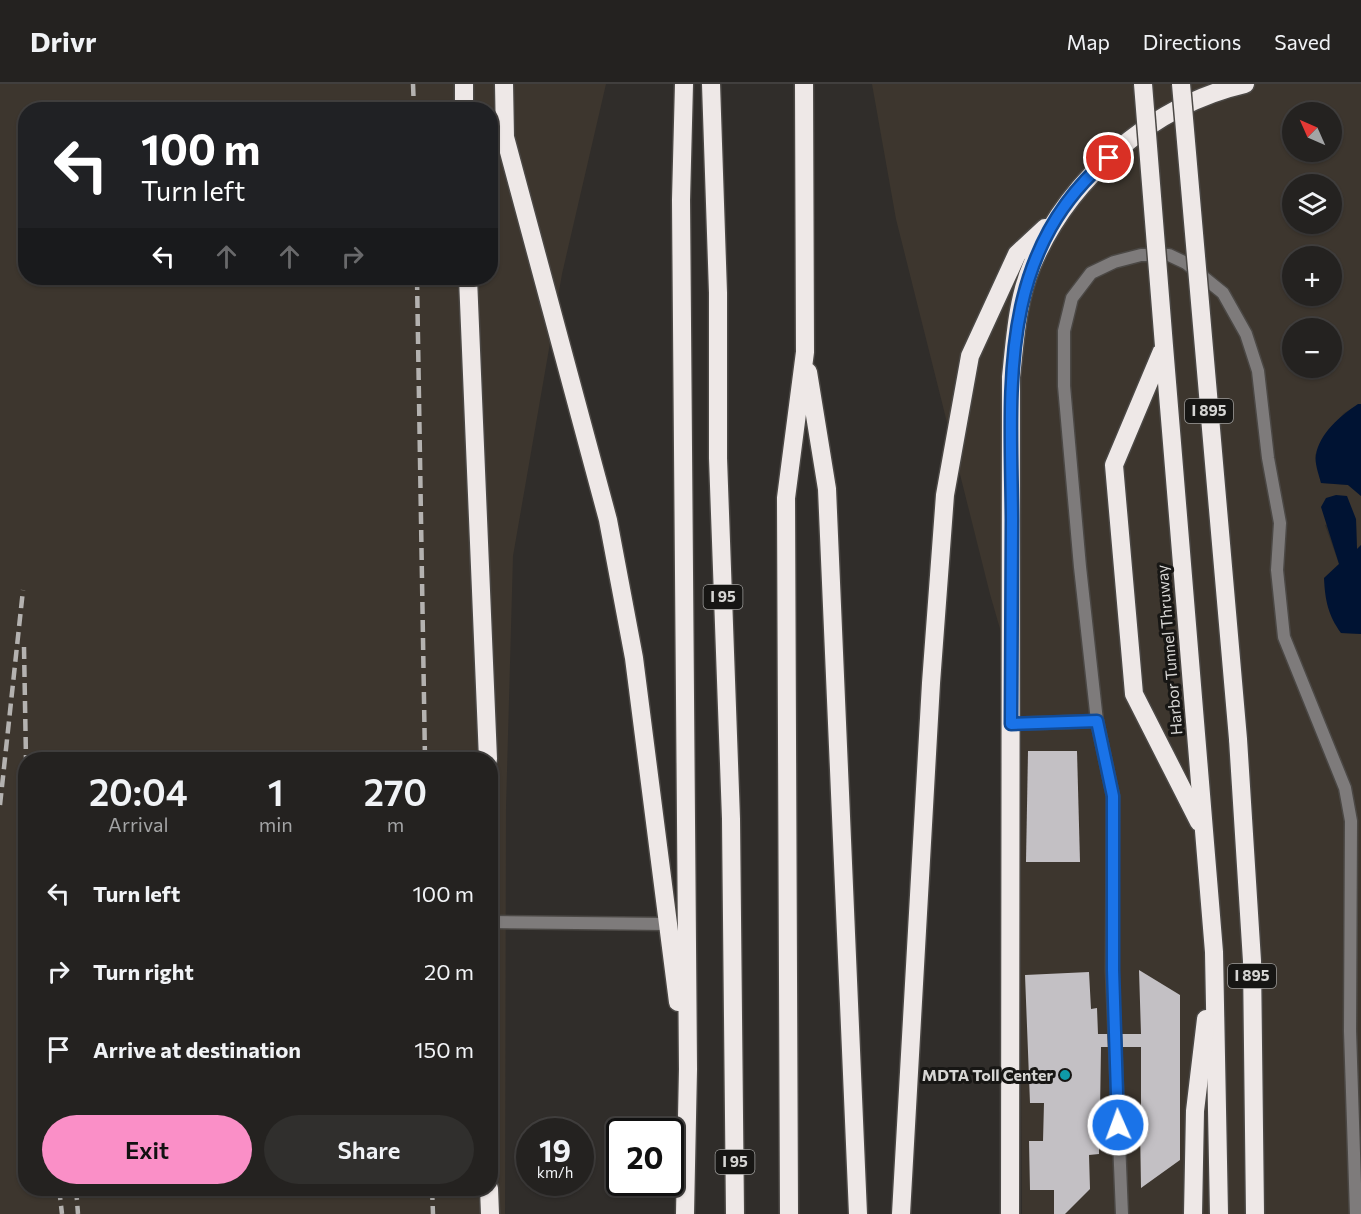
<!DOCTYPE html>
<html lang="en">
<head>
<meta charset="utf-8">
<style>
	:root { --surface:#242220; --page:#302f2d; --text:#f1f3f6; --muted:#a3a4a5; --line:#413f3e; --accent:#fa8fc7 }
	body { margin:0; font-family:Commissioner,sans-serif; background:var(--page); color:var(--text); height:100vh; display:flex; flex-direction:column; font-size:22px; white-space:nowrap }
	* { box-sizing:border-box; margin:0 }
	p { font-size:20px; color:var(--muted) }
	.icon { flex:none; width:33px; height:33px; fill:none; stroke:currentColor; stroke-width:2; stroke-linecap:round; stroke-linejoin:round }
	.map { position:relative; flex:1; overflow:hidden }
	.drawer { position:absolute; left:18px; top:668px; width:480px; height:444px; display:flex; flex-direction:column; background:var(--surface); border-radius:24px; box-shadow:0 2px 4px #0004,0 0 0 2px var(--line) }
	.drawer>* { flex:none }
	.guide { position:absolute; left:18px; top:18px; width:480px; height:183px; border-radius:24px; box-shadow:0 2px 4px #0004,0 0 0 2px var(--line); background:#202124; color:#fff; overflow:hidden }
	.needle { width:39px; rotate:315deg }
	.fabs { position:absolute; left:1282px; top:18px; display:grid; gap:12px }
	.fabs a { display:grid; place-items:center; width:60px; height:60px; border-radius:50%; background:var(--surface); box-shadow:0 2px 4px #0004,0 0 0 2px var(--line); font-size:30px }
	.speed { position:absolute; left:516px; top:1034px; display:flex; gap:12px; font-size:30px; font-weight:700; text-align:center }
	.speed>* { display:grid; place-content:center; width:78px; height:78px; border-radius:50%; background:var(--surface); box-shadow:0 2px 4px #0004,0 0 0 2px var(--line); line-height:1 }
	.speed small { font-size:15px; font-weight:400 }
	.speed .limit { border:3px solid #111; border-radius:9px; background:#fff; color:#111 }
	.pin { position:absolute; display:grid; place-items:center; width:51px; height:51px; color:#fff; margin:-26px; border:3px solid #fff; border-radius:50%; box-shadow:0 2px 6px #0007 }
	.me { position:absolute; width:66px; margin:-33px; rotate:358deg; stroke-linejoin:round; filter:drop-shadow(0 0 4px #0008) }
	.turn { display:flex; align-items:center; gap:21px; height:126px; padding:0 24px; font-size:27px }
	.turn .icon { width:78px; height:78px; stroke-width:2.5 }
	.turn b { display:block; font-size:42px; line-height:51px }
	.lanes { display:flex; align-items:center; height:57px; padding:0 24px; background:#0003; justify-content:center; gap:30px; direction:ltr }
	.lanes .off { opacity:.35 }
	.eta { display:flex; justify-content:space-evenly; align-items:center; height:102px; text-align:center }
	.eta b { font-size:36px; font-weight:600; line-height:42px }
	.action { display:flex; gap:12px; margin-top:auto; padding:12px 24px }
	.action a { flex:1; height:69px; border-radius:36px; background:var(--accent); color:#111; font-size:24px; font-weight:600; line-height:69px; text-align:center }
	.action a+a { background:var(--page); color:var(--text) }
	ul { padding:0; list-style:none }
	li { display:flex; align-items:center; gap:18px; height:78px; padding:0 24px }
	li div { flex:1 }
	li b { display:block; font-size:22px }
	li em { font-style:normal }
	header { display:flex; align-items:center; gap:36px; box-sizing:border-box; height:84px; padding:0 30px; background:var(--surface); border-bottom:2px solid var(--line) }
	header strong { font-size:28px }
	nav { display:flex; gap:33px; margin-inline-start:auto; font-size:21px }
	.map>svg:first-child { display:block }
	.built { fill:#3d362e; fill-rule:evenodd }
	.water { fill:#001333 }
	.building { fill:#c3c0c4; fill-rule:evenodd }
	.lines { fill:none; stroke-linecap:round; stroke-linejoin:round }
	.lane-casing { stroke:#4b4845; stroke-width:15 }
	.highway-casing { stroke:#4b4845; stroke-width:21 }
	.lane { stroke:#7e7b7b; stroke-width:12 }
	.highway { stroke:#eee8e7; stroke-width:18 }
	.rail { stroke:#b4b2b0; stroke-width:4.5; stroke-dasharray:12 6; stroke-linecap:butt }
	.highway-bridge-casing { stroke:#4b4845; stroke-width:21; stroke-linecap:butt }
	.highway-bridge { stroke:#eee8e7; stroke-width:18 }
	.route-casing { stroke:#114b97; stroke-width:15 }
	.route { stroke:#1a73e8; stroke-width:10 }
	.culture-dot { fill:#0f9aa8; stroke:#171614; stroke-width:2 }
	.labels { text-anchor:middle; stroke-width:6; stroke-linejoin:round; paint-order:stroke }
	.shield { fill:#171614; stroke:#9d9c9a; stroke-width:1.5 }
	.shield-label { font-size:15px; font-weight:bold; fill:#d6d5d3 }
	.street-label { font-size:16px; fill:#d6d5d3; stroke:#171614 }
	.poi-label { font-size:16px; font-weight:bold; fill:#d6d5d3; stroke:#171614; text-anchor:end }
</style>
</head>
<body>
<header>
<strong>Drivr</strong>
<nav><a>Map</a><a>Directions</a><a>Saved</a></nav>
</header>
<div class="map">
<svg width="1361" height="1130" viewBox="0 0 1361 1130">
	<rect width="100%" height="100%" fill="#302d2a"/>
	<g class="built">
		<path d="M0 0H606L562 190 513 472 506 723 505 1130H0ZM26 26H490V194H26ZM26 675H490V1104H26Z"/>
		<path d="M872 0H1361V320L1344 329 1328 347 1315 371 1321 399 1348 401 1361 412V461L1357 466 1356 435 1325 441 1339 480 1324 494 1341 549 1361 550V1130H1022L1019 698 1011 583 990 510 896 135ZM1293 28H1332V68H1293ZM1293 100H1332V140H1293ZM1293 172H1332V212H1293ZM1293 244H1332V284H1293Z"/>
	</g>
	<g class="water">
		<path d="M1358 320H1361V412L1348 401 1321 399C1319 391 1314 378 1316 371 1319 350 1341 331 1358 320Z"/>
		<path d="M1336 411 1347 412 1356 435 1357 465 1361 461V550L1341 549C1328 531 1325 516 1324 494L1339 480 1321 423 1326 414Z"/>
	</g>
	<g class="building">
		<polygon points="1028,667 1077,667 1080,778 1026,778"/>
		<path d="M1139 886 1180 911V1076L1141 1104 1140 1040 1099 1041V1070L1089 1071 1090 1105 1065 1130H1054V1106H1030L1029 1057H1043L1044 1019H1030L1025 891 1089 888 1091 925 1097 924 1098 950H1141ZM1101 963H1141V1028H1100Z"/>
	</g>
	<g class="lines">
		<g class="lane-casing">
			<g id="lane">
				<polyline points="1011,640 1097,637"/>
				<polyline points="490,838 667,840"/>
				<polyline points="1122,1130 1112,886 1113,712 1097,637 1080,483 1064,302 1064,247 1072,214 1091,189 1114,178 1141,171 1169,171 1186,179 1223,209 1246,250 1258,287 1268,374 1280,439 1277,486 1284,553 1345,704 1351,737 1350,947 1356,1130"/>
			</g>
		</g>
		<g class="highway-casing">
			<g id="highway">
				<polyline points="504,0 505,53 608,436 634,574 678,918"/>
				<polyline points="684,0 681,116 688,985 685,1130"/>
				<polyline points="711,0 718,209 718,374 731,735 735,1130"/>
				<polyline points="464,26 464,0"/>
				<polyline points="468,194 488,675"/>
				<polyline points="1164,262 1214,868 1219,1130"/>
				<polyline points="1162,267 1114,381 1134,610 1199,738"/>
				<polyline points="808,288 827,405 858,1130"/>
				<polyline points="1238,655 1252,877 1255,1130"/>
				<polyline points="489,1104 490,1130"/>
				<polyline points="789,1130 786,414 805,268 804,0"/>
				<polyline points="901,1130 931,599 945,411 970,272 1017,170 1045,144"/>
				<path d="M1010 1130 1011 293C1015 256 1017 216 1032 181 1069 94 1153 21 1245 0"/>
				<polyline points="1193,1130 1195,1027 1206,935"/>
			</g>
		</g>
		<use href="#lane" class="lane"/>
		<use href="#highway" class="highway"/>
		<g class="rail">
			<polyline points="413,0 414,26"/>
			<polyline points="417,194 425,675"/>
			<polyline points="24,563 26,675"/>
			<polyline points="0,721 23,506"/>
			<polyline points="59,1104 62,1130"/>
			<polyline points="76,1104 78,1130"/>
			<polyline points="432,1104 433,1130"/>
		</g>
		<g class="highway-bridge-casing">
			<g id="highway-bridge">
				<polyline points="1143,0 1164,262"/>
				<polyline points="1181,0 1238,655"/>
			</g>
		</g>
		<use href="#highway-bridge" class="highway-bridge"/>
	</g>
	<g class="lines">
		<g class="route-casing">
			<path id="route" d="M1109 74C996 169 1011 304 1012 436 1012 504 1011 572 1011 640L1097 637 1113 712V886L1118 1041"/>
		</g>
		<use href="#route" class="route"/>
	</g>
	<circle class="culture-dot" cx="1065" cy="991" r="6"/>
	<g class="labels">
		<g class="shield">
			<rect x="1185" y="315" width="48" height="24" rx="4.5"/>
			<rect x="703.5" y="501" width="39" height="24" rx="4.5"/>
			<rect x="1228" y="880" width="48" height="24" rx="4.5"/>
			<rect x="715.5" y="1066" width="39" height="24" rx="4.5"/>
		</g>
		<g class="shield-label">
			<text x="1209" y="332">I 895</text>
			<text x="723" y="518">I 95</text>
			<text x="1252" y="897">I 895</text>
			<text x="735" y="1083">I 95</text>
		</g>
		<g class="street-label">
			<text transform="translate(1169 566) rotate(-95)" y="6">Harbor Tunnel Thruway</text>
		</g>
		<g class="poi-label">
			<text x="1053" y="997">MDTA Toll Center</text>
		</g>
	</g>
</svg>
<div class="fabs">
<a><svg class="needle" viewBox="-14 -14 28 28"><path d="M0-13l5 13h-10z" fill="#e53935"/><path d="M0 13l5-13h-10z" fill="#a3a4a5"/></svg></a>
<a><svg class="icon" aria-label="layers" viewBox="0 0 24 24"><path d="M12 4l9 5-9 5-9-5zM3 14l9 5 9-5"/></svg></a>
<a>+</a>
<a>−</a>
</div>
<div class="speed"><div>19<small>km/h</small></div><div class="limit">20</div></div>
<div class="pin" style="left:1109px;top:74px;background:#d93025"><svg class="icon" aria-label="arrive" viewBox="0 0 24 24"><path d="M6 21V4h12l-3 4 3 4H6"/></svg></div>
<svg class="me" style="left:1118px;top:1041px" viewBox="-20 -20 40 40"><circle r="17" fill="#1a73e8" stroke="#fff" stroke-width="3"/><path d="M0-11L8 9 0 5-8 9z" fill="#fff"/></svg>
<div class="guide">
<div class="turn"><svg class="icon" aria-label="left" viewBox="0 0 24 24"><path d="M17 20v-9H6M10 6l-5 5 5 5"/></svg><div><b>100 m</b>Turn left</div></div>
<div class="lanes"><svg class="icon" aria-label="left" viewBox="0 0 24 24"><path d="M17 20v-9H6M10 6l-5 5 5 5"/></svg><svg class="icon off" aria-label="ahead" viewBox="0 0 24 24"><path d="M12 20V5M6 11l6-6 6 6"/></svg><svg class="icon off" aria-label="ahead" viewBox="0 0 24 24"><path d="M12 20V5M6 11l6-6 6 6"/></svg><svg class="icon off" aria-label="right" viewBox="0 0 24 24"><path d="M7 20v-9h11M14 6l5 5-5 5"/></svg></div>
</div>
<section class="drawer">
<div class="eta">
<div><b>20:04</b><p>Arrival</p></div>
<div><b>1</b><p>min</p></div>
<div><b>270</b><p>m</p></div>
</div>
<ul>
<li><svg class="icon" aria-label="left" viewBox="0 0 24 24"><path d="M17 20v-9H6M10 6l-5 5 5 5"/></svg><div><b>Turn left</b></div><em>100 m</em></li>
<li><svg class="icon" aria-label="right" viewBox="0 0 24 24"><path d="M7 20v-9h11M14 6l5 5-5 5"/></svg><div><b>Turn right</b></div><em>20 m</em></li>
<li><svg class="icon" aria-label="arrive" viewBox="0 0 24 24"><path d="M6 21V4h12l-3 4 3 4H6"/></svg><div><b>Arrive at destination</b></div><em>150 m</em></li>
</ul>
<div class="action"><a>Exit</a><a>Share</a></div>
</section>
</div>
</body>
</html>
